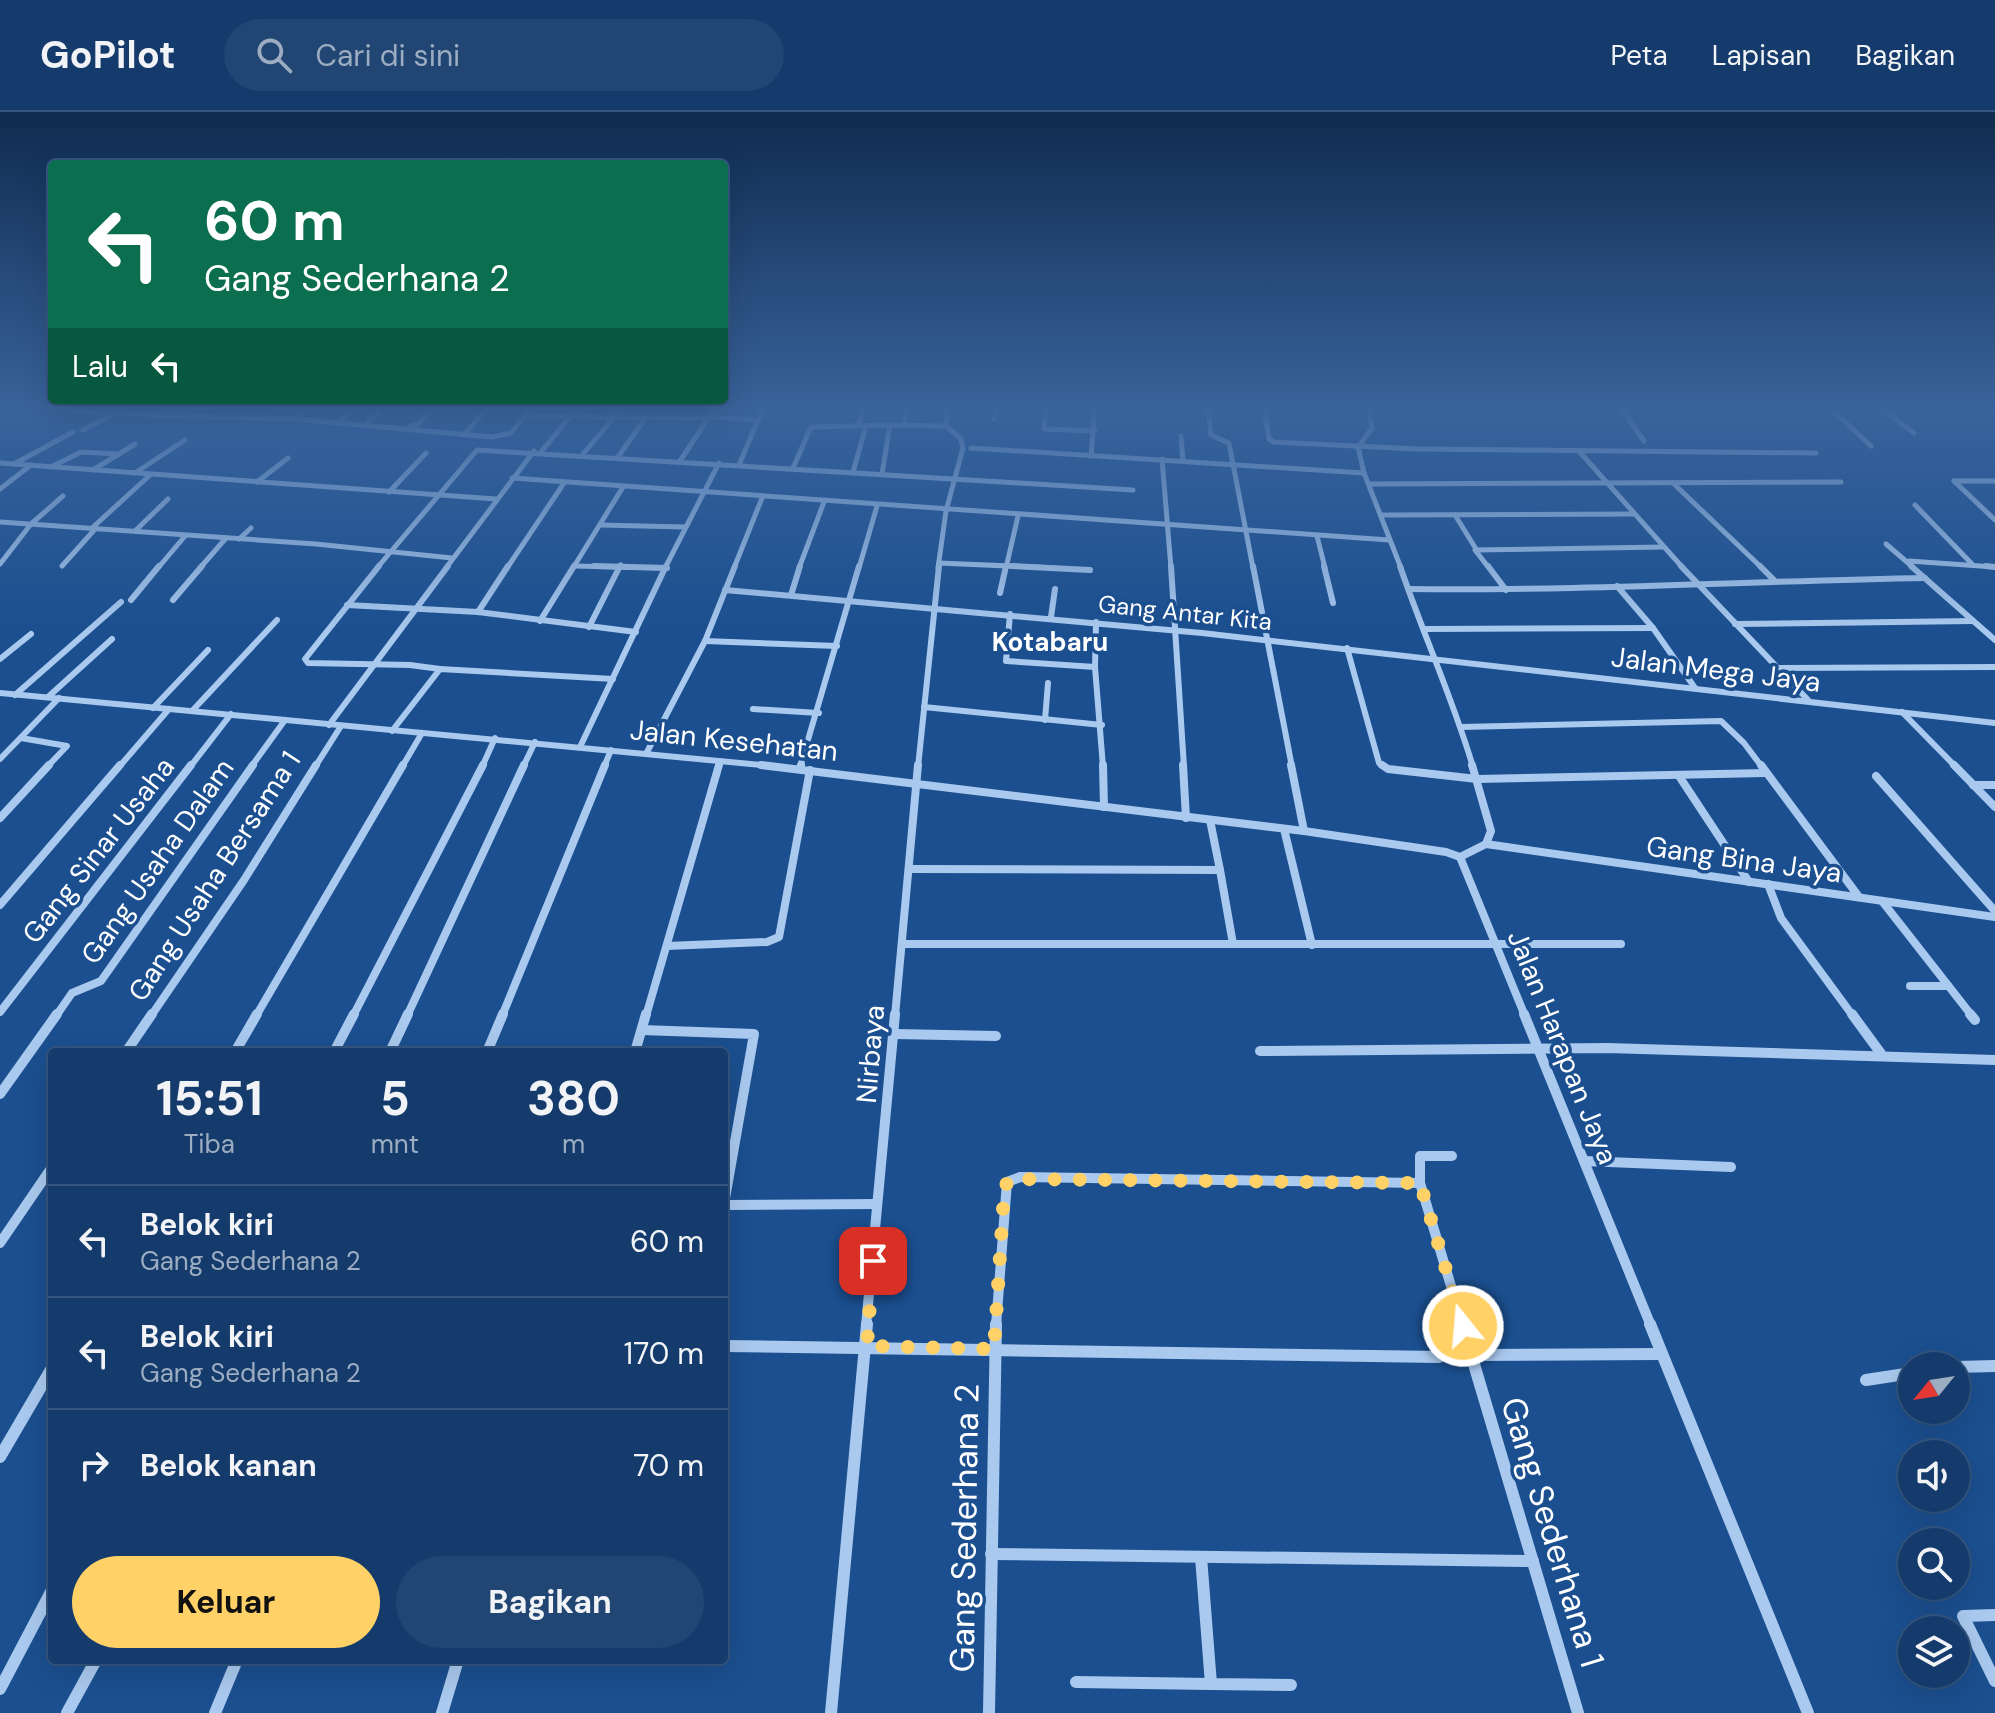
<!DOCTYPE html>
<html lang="id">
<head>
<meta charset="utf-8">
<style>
	:root { --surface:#143b6b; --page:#214673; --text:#f1f3f6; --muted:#9dadc1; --line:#33557e; --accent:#ffd166 }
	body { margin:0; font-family:"DM Sans",sans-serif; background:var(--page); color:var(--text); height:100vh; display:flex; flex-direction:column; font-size:30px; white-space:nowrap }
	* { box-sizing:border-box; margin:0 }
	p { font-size:26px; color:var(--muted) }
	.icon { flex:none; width:44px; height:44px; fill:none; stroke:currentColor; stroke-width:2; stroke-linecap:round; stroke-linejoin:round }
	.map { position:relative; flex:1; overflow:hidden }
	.side { position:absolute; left:48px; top:936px; width:680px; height:616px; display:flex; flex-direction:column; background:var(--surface); border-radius:8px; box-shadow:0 8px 32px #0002,0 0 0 2px var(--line) }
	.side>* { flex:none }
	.hud { position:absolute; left:48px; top:48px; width:680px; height:244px; border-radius:8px; box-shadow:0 8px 32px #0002,0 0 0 2px var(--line); background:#0b6e4f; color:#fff; overflow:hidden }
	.needle { width:52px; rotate:240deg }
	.controls { position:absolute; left:1898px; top:1240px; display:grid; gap:16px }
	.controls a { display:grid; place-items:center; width:72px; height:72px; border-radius:50%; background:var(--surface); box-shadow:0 8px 32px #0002,0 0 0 2px var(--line); font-size:40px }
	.pin { position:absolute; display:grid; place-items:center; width:68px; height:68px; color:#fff; margin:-34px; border-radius:16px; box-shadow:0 4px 12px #0006 }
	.me { position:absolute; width:88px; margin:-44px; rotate:343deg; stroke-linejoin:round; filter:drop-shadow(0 0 6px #0008) }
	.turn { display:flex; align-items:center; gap:28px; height:168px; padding:0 24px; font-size:36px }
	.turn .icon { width:104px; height:104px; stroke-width:2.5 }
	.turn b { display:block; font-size:56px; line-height:68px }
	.then { display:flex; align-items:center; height:76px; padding:0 24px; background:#0003; gap:16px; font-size:30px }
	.eta { display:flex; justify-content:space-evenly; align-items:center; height:136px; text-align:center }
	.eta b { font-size:48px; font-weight:700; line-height:56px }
	.action { display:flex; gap:16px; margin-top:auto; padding:16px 24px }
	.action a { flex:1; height:92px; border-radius:48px; background:var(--accent); color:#111; font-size:32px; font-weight:700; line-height:92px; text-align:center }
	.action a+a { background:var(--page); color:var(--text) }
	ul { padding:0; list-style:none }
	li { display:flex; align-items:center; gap:24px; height:112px; padding:0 24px; border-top:2px solid var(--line) }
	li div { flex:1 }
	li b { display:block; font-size:30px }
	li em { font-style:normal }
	header { display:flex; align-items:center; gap:48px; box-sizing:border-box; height:112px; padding:0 40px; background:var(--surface); border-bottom:2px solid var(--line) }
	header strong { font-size:38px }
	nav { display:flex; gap:44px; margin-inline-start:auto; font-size:28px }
	.search { width:560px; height:72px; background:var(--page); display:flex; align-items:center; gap:20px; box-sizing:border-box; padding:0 28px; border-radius:44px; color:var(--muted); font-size:30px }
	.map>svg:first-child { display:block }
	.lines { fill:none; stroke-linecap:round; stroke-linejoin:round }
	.minor-far4 { stroke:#a9c9ee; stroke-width:5 }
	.minor-far3 { stroke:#a9c9ee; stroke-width:6 }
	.minor-far2 { stroke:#a9c9ee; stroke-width:8 }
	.minor-far1 { stroke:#a9c9ee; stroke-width:10 }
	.minor { stroke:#a9c9ee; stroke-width:12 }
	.route { stroke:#ffd166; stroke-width:14; stroke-dasharray:0 25.2 }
	.labels { text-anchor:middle; stroke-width:7; stroke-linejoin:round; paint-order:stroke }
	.far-street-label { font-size:24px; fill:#fff; stroke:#1b4f8f }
	.far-quarter-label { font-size:26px; font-weight:bold; fill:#fff; stroke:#1b4f8f }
	.street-label { font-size:28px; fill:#fff; stroke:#1b4f8f }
	.near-street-label { font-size:34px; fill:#fff; stroke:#1b4f8f }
</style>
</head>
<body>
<header>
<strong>GoPilot</strong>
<div class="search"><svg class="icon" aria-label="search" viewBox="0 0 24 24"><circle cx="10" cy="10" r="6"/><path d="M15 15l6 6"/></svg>Cari di sini</div>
<nav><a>Peta</a><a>Lapisan</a><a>Bagikan</a></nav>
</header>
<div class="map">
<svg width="1995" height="1601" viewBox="0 0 1995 1601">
	<rect width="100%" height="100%" fill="#1b4f8f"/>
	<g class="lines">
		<g class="minor-far4">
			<polyline points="50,296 115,302 295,307 492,325 511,321 531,296"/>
			<polyline points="1046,296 1044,317 1095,319"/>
			<polyline points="1208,296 1211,323 1229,331 1253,456"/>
			<polyline points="1264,296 1269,327 1274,330 1417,337 1816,341"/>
			<polyline points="1368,296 1372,316 1358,335 1364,361 1401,456"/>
			<polyline points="1621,296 1644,329"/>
			<polyline points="1830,296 1871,334"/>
			<polyline points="1881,296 1914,321"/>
			<polyline points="525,304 709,306"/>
			<polyline points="710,305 758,308"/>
			<polyline points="295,307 307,296"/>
			<polyline points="994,307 996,296"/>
			<polyline points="340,310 355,296"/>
			<polyline points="365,313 383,296"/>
			<polyline points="410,314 418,312 433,296"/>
			<polyline points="858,314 865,296"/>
			<polyline points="903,314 908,296"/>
			<polyline points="83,318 126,296"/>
			<polyline points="464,323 487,296"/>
			<polyline points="1181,324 1183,349"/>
			<polyline points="971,336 1364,361"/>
			<polyline points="1578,338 1683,456"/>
			<polyline points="541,340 577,296"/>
			<polyline points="583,342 616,303"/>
			<polyline points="1091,344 1095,296"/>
			<polyline points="618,345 647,304"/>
			<polyline points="1162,347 1171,456"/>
			<polyline points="680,349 715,296"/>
			<polyline points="0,351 496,387"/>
			<polyline points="14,352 73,320"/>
			<polyline points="739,353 763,296"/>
			<polyline points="51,355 81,340 119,342"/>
			<polyline points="793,356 811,315 890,313"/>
			<polyline points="93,358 135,332"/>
			<polyline points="853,360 866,314"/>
			<polyline points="135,361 185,328"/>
			<polyline points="882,362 890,313 946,314"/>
			<polyline points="512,366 1389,428"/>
			<polyline points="1954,369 1995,408"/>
			<polyline points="1954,369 1995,369"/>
			<polyline points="257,370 288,346"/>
			<polyline points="1673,371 1762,456"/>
			<polyline points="1369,372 1841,370"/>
			<polyline points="0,377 31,353"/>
			<polyline points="389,380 426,341"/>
			<polyline points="1915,393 1972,452"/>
			<polyline points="1382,403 1634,402"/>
			<polyline points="1455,403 1476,437"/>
			<polyline points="0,410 316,432 452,446"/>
			<polyline points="600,413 685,415"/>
			<polyline points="92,416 150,363"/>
			<polyline points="135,419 168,387"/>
			<polyline points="1317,424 1325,456"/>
			<polyline points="239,427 251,416"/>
			<polyline points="1886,432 1914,456"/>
			<polyline points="1909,449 1995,455"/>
			<polyline points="939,451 1056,456"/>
			<polyline points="0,452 31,412 63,384"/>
			<polyline points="62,454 96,416"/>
			<polyline points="575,454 667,456"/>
			<polyline points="158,456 185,424"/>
			<polyline points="200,456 226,426"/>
			<polyline points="377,456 477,338 1133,378"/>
			<polyline points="446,456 534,339"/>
			<polyline points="507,456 564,371"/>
			<polyline points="573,456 623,375"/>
			<polyline points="619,456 621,453"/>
			<polyline points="665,456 719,351"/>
			<polyline points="734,456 762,386"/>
			<polyline points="799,456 824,390"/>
			<polyline points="859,456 877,394"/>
			<polyline points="938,456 946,399 963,336 961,327 946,314 947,296"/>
			<polyline points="1006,456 1018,404"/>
			<polyline points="1489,456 1475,438 1663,435"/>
		</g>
		<g class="minor-far3">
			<polyline points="379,454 305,547 308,551 410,553 440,557"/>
			<polyline points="594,454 667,456"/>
			<polyline points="735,454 705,529 837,534"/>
			<polyline points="1012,454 1090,458"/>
			<polyline points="1171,454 1184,655"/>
			<polyline points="1253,454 1292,655"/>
			<polyline points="1324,454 1333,491"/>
			<path d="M1400 454C1423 522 1453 587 1473 655"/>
			<polyline points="1488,454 1506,478"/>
			<polyline points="1681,454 1808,588"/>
			<polyline points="1760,454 1774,468"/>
			<polyline points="1911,454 1995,528"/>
			<polyline points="1986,454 1995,455"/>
			<polyline points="1617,474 1653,516 1695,576"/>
			<path d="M1409 477C1581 479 1753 469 1925 466"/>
			<polyline points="725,478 1202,521 1995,611"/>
			<polyline points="1000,481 1006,454"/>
			<polyline points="791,483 800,454"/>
			<polyline points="131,488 159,454"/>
			<polyline points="173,488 202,454"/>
			<polyline points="347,493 478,500 636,520"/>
			<polyline points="478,500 508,454"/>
			<polyline points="1010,502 1006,549 1095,555"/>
			<polyline points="1051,505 1055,477"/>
			<polyline points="540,509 574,454"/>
			<polyline points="1096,510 1095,555 1103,655"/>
			<polyline points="1735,512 1973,509"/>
			<polyline points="589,515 620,454"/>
			<polyline points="1425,517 1653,516"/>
			<polyline points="1347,536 1379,651 1385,655"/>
			<polyline points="0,547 31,522"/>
			<polyline points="1778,556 1995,555"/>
			<polyline points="0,581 782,655"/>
			<polyline points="15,583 121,490"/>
			<polyline points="48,585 112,527"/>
			<polyline points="924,595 1102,613"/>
			<polyline points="153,596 208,538"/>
			<polyline points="753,597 819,601"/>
			<polyline points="193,598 277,508"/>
			<polyline points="1902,600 1956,655"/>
			<polyline points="1045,608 1048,571"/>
			<polyline points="329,613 448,454"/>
			<polyline points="1461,615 1721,609 1744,631 1762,655"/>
			<polyline points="392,619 440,557 613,567"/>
			<polyline points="21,626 67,634 47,655"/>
			<polyline points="580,635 666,454"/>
			<polyline points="646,642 705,529"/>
			<polyline points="0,647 59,586"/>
			<polyline points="119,655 169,597"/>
			<polyline points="190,655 231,602"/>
			<polyline points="251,655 285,608"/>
			<polyline points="315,655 341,614"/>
			<polyline points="402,655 422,621"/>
			<polyline points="482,655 495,626"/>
			<polyline points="523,655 535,630"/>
			<polyline points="604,655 611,638"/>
			<polyline points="718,655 720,649"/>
			<polyline points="800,655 859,454"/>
			<polyline points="918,655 939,454"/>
		</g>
		<g class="minor-far2">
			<polyline points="761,653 1304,719 1446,740 1460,745"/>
			<polyline points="1103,653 1104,695"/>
			<polyline points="1183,653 1186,706"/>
			<polyline points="1291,653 1304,719"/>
			<polyline points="1382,653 1388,657 1477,667 1766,661"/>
			<polyline points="1472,653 1491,719 1486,732 1460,745 1525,904"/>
			<polyline points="1761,653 1859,785"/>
			<polyline points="1954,653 1995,695"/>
			<polyline points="800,657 801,653"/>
			<polyline points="1679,664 1749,770"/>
			<polyline points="1876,664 1995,799"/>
			<polyline points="1973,673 1995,673"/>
			<polyline points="0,706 49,653"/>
			<polyline points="1284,717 1312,833"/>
			<polyline points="1486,732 1995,805"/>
			<polyline points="909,757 1220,758 1210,708"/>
			<polyline points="1220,758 1233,832 1621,832"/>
			<polyline points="1768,772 1781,806 1853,904"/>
			<polyline points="1882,789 1972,904"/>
			<polyline points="0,793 120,653"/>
			<polyline points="902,832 1233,832"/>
			<polyline points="667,834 767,830 779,825 810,658"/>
			<polyline points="1910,874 1948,874"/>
			<polyline points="0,900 191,653"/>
			<polyline points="56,904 72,881 101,869 253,653"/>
			<polyline points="151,904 244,768 316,653"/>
			<polyline points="256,904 403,653"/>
			<polyline points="353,904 483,653"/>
			<polyline points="407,904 524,653"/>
			<polyline points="502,904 605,653"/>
			<polyline points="646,904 719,653"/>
			<polyline points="895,904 918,653"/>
		</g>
		<g class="minor-far1">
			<polyline points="1524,902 1651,1214"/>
			<polyline points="1852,902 1882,943"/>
			<polyline points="1970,902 1975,908"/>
			<polyline points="642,918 754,922 724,1092"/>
			<polyline points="895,922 996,924"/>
			<polyline points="1260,939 1608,936 1995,948"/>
			<polyline points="126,940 152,902"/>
			<polyline points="235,940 257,902"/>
			<polyline points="334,940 354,902"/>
			<polyline points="390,940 408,902"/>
			<polyline points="487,940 503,902"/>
			<polyline points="635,940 646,902"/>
			<polyline points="0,982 57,902"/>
			<polyline points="1452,1044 1420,1044 1420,1071 1463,1214"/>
			<polyline points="1584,1049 1731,1055"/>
			<polyline points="724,1093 877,1092"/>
			<polyline points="0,1131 52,1055"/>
			<polyline points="866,1214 895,902"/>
			<polyline points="996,1214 1007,1070 1020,1065 1420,1071"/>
		</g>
		<g class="minor">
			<polyline points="1462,1212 1578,1601"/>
			<polyline points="1650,1212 1808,1601"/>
			<polyline points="724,1234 1439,1245"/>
			<polyline points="1472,1243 1661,1242"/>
			<polyline points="1956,1255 1995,1254"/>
			<polyline points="1866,1268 1912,1261"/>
			<polyline points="0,1345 52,1256"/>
			<polyline points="991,1442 1533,1449"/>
			<polyline points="1201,1445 1211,1572 1291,1573"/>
			<polyline points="1995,1503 1963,1504 1995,1569"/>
			<polyline points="1076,1570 1211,1572"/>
			<polyline points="0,1577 52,1478"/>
			<polyline points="67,1601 96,1548"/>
			<polyline points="215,1601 237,1548"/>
			<polyline points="442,1601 458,1548"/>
			<polyline points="831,1601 867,1212"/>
			<polyline points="989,1601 996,1212"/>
		</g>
	</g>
	<linearGradient id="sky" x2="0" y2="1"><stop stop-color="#0f2b4f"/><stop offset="0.57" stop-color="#39639b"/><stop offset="1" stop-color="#39639b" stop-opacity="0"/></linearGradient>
	<rect width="1995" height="520" fill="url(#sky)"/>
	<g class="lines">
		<polyline class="route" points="873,1149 867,1234 994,1237 1004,1081 1007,1070 1012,1067 1420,1071 1463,1214"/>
	</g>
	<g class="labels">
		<g class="far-street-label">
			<text transform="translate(1185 501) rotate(6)" y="8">Gang Antar Kita</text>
		</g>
		<g class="far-quarter-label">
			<text x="1050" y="539">Kotabaru</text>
		</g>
		<g class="street-label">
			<text transform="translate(1716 557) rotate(7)" y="10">Jalan Mega Jaya</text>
			<text transform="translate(734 628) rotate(6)" y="10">Jalan Kesehatan</text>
			<text transform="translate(98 738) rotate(-52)" y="10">Gang Sinar Usaha</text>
			<text transform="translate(1744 747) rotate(8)" y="10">Gang Bina Jaya</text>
			<text transform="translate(157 749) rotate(-55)" y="10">Gang Usaha Dalam</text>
			<text transform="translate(214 764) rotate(-57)" y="10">Gang Usaha Bersama 1</text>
			<text transform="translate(1563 935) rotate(68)" y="10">Jalan Harapan Jaya</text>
			<text transform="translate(870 942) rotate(-85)" y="10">Nirbaya</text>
		</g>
		<g class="near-street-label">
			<text transform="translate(964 1416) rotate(-89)" y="12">Gang Sederhana 2</text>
			<text transform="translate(1553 1420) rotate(73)" y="12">Gang Sederhana 1</text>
		</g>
	</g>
</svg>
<div class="controls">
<a><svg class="needle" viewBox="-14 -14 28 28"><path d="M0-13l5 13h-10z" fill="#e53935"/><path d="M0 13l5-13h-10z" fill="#9dadc1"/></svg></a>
<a><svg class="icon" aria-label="sound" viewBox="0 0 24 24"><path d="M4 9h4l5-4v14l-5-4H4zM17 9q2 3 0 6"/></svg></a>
<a><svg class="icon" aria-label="search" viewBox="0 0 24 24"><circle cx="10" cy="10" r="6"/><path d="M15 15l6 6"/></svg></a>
<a><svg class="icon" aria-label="layers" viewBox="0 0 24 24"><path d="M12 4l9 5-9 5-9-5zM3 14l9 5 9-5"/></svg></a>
</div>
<div class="pin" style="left:873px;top:1149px;background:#d93025"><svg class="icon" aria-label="arrive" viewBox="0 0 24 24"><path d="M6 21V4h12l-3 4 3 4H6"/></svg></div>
<svg class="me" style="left:1463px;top:1214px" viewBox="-20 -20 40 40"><circle r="17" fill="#ffd166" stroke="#fff" stroke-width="3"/><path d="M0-11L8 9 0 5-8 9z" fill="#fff"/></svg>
<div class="hud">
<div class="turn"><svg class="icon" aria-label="left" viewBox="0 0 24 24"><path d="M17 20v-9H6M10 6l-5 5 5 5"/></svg><div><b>60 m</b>Gang Sederhana 2</div></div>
<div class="then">Lalu<svg class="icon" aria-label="left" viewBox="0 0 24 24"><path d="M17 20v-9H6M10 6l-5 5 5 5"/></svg></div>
</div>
<section class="side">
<div class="eta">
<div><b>15:51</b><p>Tiba</p></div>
<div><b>5</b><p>mnt</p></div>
<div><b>380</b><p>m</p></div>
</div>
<ul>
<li><svg class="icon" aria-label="left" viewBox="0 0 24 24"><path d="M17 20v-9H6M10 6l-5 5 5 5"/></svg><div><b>Belok kiri</b><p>Gang Sederhana 2</p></div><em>60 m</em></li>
<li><svg class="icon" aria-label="left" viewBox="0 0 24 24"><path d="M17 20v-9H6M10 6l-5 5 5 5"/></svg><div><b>Belok kiri</b><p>Gang Sederhana 2</p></div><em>170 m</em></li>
<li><svg class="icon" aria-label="right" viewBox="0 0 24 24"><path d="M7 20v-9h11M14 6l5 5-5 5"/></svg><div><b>Belok kanan</b></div><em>70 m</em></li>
</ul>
<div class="action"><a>Keluar</a><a>Bagikan</a></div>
</section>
</div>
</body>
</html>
